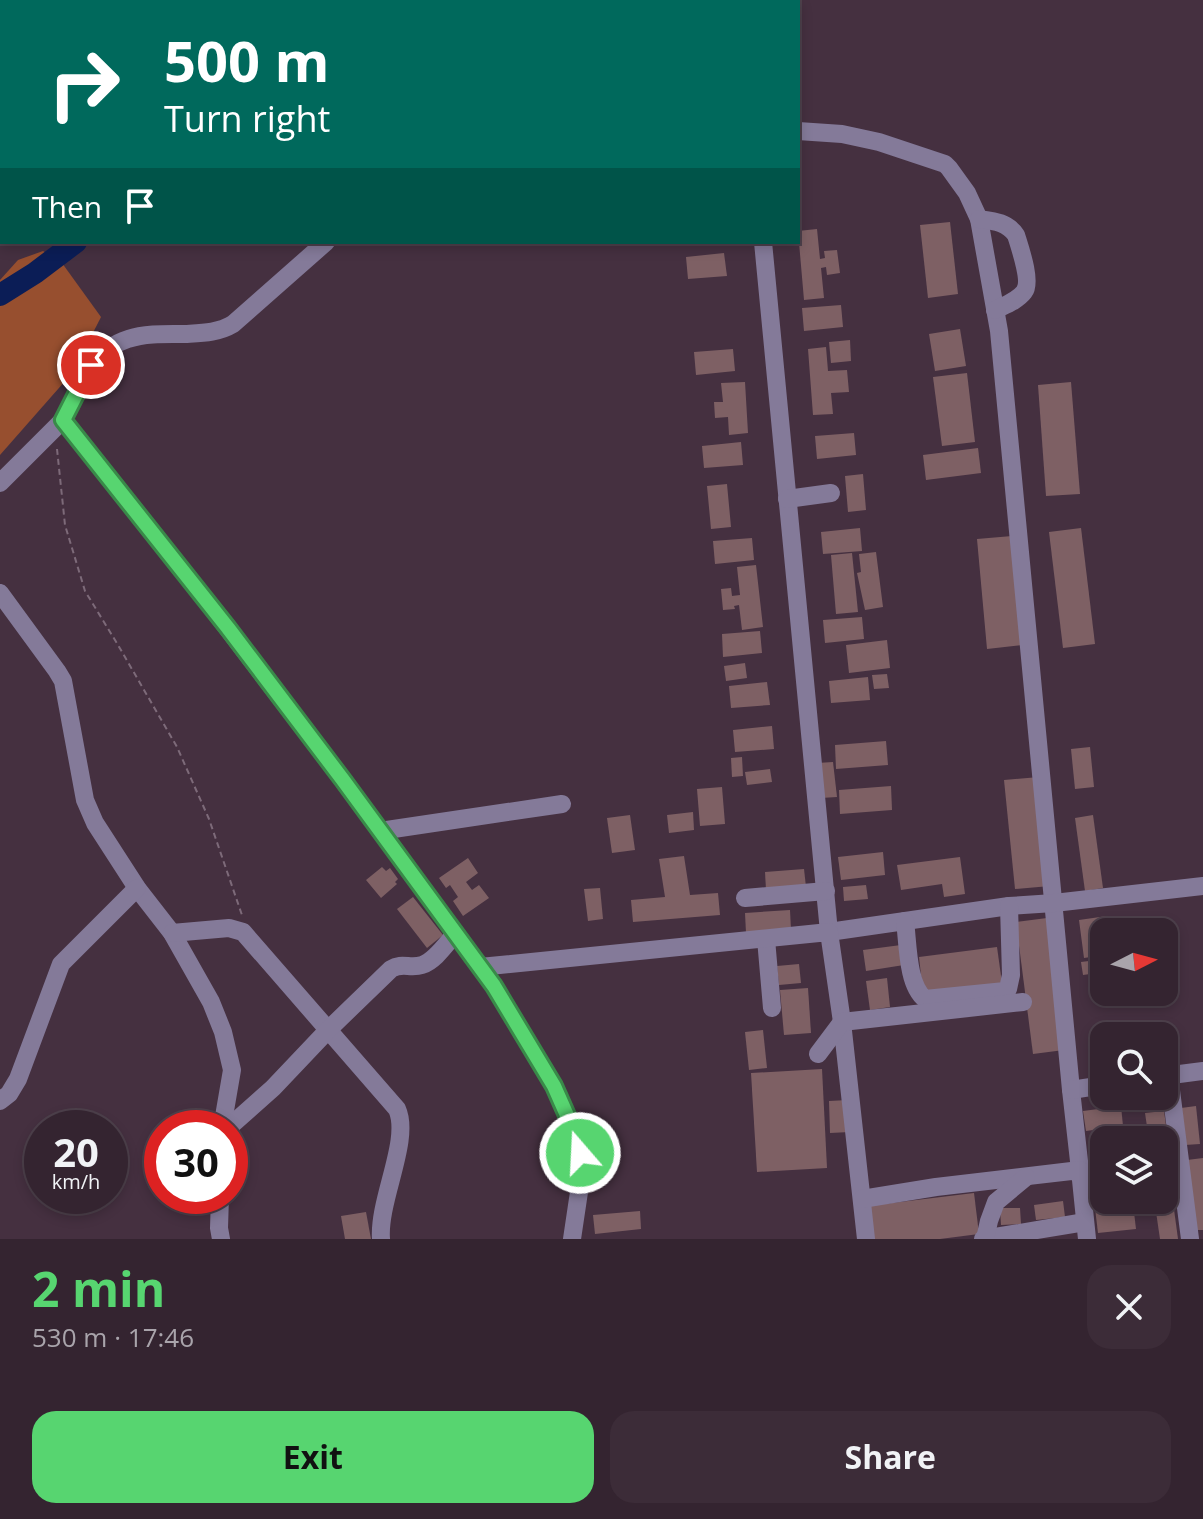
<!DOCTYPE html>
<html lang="en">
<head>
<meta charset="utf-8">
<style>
	:root { --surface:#342430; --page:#3c2c38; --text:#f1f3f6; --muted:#a9a4ab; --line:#4e414c; --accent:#57d570 }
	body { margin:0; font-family:"Open Sans",sans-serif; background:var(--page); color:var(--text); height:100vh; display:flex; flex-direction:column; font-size:30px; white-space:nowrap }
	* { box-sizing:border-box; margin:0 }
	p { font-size:26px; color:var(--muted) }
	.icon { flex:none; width:44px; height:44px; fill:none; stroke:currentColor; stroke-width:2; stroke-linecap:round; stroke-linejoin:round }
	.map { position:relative; height:1239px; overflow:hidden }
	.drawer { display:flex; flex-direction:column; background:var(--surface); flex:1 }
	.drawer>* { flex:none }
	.top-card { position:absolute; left:0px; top:0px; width:800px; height:244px; box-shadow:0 4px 12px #0003,0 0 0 2px var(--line); background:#00695c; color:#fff; overflow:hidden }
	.needle { width:52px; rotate:84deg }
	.fabs { position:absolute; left:1090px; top:918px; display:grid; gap:16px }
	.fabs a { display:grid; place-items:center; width:88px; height:88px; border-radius:16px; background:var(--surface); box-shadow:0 4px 12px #0003,0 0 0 2px var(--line); font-size:40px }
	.speed { position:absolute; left:24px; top:1110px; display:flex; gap:16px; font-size:40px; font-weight:700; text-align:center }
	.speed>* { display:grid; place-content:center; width:104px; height:104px; border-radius:50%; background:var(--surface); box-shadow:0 4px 12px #0003,0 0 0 2px var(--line); line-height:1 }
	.speed small { font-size:20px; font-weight:400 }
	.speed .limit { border:12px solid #d22; background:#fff; color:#111 }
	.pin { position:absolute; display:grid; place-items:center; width:68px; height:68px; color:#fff; margin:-34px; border:4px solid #fff; border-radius:50%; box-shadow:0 2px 8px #0007 }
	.me { position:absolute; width:88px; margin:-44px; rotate:341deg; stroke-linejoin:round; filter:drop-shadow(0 0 6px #0008) }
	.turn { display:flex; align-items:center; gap:28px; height:168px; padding:0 32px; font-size:36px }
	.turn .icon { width:104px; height:104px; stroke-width:2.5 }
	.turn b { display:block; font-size:56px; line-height:68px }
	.then { display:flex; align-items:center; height:76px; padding:0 32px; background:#0003; gap:16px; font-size:30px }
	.round { display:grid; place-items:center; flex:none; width:84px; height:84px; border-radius:24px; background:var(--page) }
	.headline { display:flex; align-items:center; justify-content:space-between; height:136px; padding:0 32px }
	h1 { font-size:48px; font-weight:700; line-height:60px; color:var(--accent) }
	.button { display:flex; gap:16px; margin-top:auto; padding:16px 32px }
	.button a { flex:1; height:92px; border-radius:24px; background:var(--accent); color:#111; font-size:32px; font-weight:700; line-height:92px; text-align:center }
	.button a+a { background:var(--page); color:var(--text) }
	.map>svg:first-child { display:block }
	.forest { fill:#974f2f }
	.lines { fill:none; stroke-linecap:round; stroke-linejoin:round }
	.river { stroke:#0b1d56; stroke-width:22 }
	.building { fill:#7e6064 }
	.path { stroke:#7d6a79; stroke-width:2; stroke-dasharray:6 4; stroke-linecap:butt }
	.minor { stroke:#847a99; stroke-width:18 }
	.route-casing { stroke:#398a49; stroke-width:20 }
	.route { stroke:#57d570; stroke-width:14 }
</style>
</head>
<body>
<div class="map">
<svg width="1203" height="1239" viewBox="0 0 1203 1239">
	<rect width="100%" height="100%" fill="#453040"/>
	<polygon class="forest" points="43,251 62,263 101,317 73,372 0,455 0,280 18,260"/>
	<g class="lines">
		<g class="river">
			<polyline points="561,2 571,0"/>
			<polyline points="0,295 35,273 76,242"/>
		</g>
	</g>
	<g class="building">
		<polygon points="950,222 958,294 928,298 920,225"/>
		<polygon points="817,229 820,259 825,258 824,251 837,250 840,273 827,275 826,267 821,268 824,298 804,300 798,231"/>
		<polygon points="724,253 727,276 688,279 686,257"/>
		<polygon points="841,305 843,327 804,331 802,308"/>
		<polygon points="960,329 966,366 935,371 929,334"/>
		<polygon points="850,340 851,361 831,363 829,342"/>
		<polygon points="826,347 828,371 847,370 849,392 831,393 833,414 813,415 808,349"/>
		<polygon points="733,349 735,371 696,375 694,352"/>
		<polygon points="967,373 975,442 942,446 933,377"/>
		<polygon points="745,382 748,433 729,435 728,417 715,418 714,402 723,402 721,383"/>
		<polygon points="1071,382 1080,494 1046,496 1038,385"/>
		<polygon points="854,433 856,455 817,459 815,436"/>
		<polygon points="741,442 743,465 704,468 702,446"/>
		<polygon points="978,448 981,473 926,480 923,455"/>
		<polygon points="863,474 866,510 848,512 845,476"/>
		<polygon points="727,484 731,527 711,529 707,486"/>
		<polygon points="860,528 862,551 823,554 821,532"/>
		<polygon points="1081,528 1095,644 1063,648 1049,532"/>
		<polygon points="1012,536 1022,645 987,649 977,539"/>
		<polygon points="752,538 754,560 715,564 713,541"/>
		<polygon points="876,552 883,607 865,610 857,573 861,572 859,554"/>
		<polygon points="852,553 858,612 836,614 831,555"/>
		<polygon points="756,565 763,627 742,630 739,605 734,606 735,609 723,610 721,589 731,588 732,596 740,595 737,567"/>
		<polygon points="862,617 864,639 825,643 823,620"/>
		<polygon points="760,631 762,653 723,657 722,634"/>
		<polygon points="887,640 890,668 849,673 846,645"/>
		<polygon points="745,663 747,678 726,681 724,666"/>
		<polygon points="887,674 889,688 874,689 872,675"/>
		<polygon points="868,677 870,700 831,703 829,681"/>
		<polygon points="767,682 770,705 731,708 729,686"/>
		<polygon points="772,726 774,749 735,752 733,730"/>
		<polygon points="886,741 888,765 836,769 835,745"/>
		<polygon points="1090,747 1094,787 1075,789 1071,749"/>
		<polygon points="742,757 743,776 732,777 731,758"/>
		<polygon points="833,762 837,797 821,798 817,763"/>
		<polygon points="770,769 772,782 747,785 745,772"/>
		<polygon points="1039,777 1050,886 1015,889 1004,780"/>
		<polygon points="891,786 892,810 840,814 839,790"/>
		<polygon points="722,787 725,824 700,826 697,789"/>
		<polygon points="693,812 694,830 669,833 667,815"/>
		<polygon points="630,815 635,850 612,853 607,818"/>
		<polygon points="1093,815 1103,888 1085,891 1075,818"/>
		<polygon points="883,852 885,875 841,880 838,857"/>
		<polygon points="684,856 690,895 718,893 720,915 633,922 631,900 665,897 659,859"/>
		<polygon points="960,857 965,894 944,897 942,884 901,890 897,865"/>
		<polygon points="468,858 478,873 466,882 472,890 479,885 489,898 463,916 453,901 458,897 450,885 446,888 439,878"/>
		<polygon points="382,867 386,871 390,868 398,879 395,882 397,884 381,898 366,880"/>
		<polygon points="804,869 806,887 766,890 765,872"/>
		<polygon points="866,885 868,899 844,901 843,887"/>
		<polygon points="600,888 603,919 588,921 584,889"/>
		<polygon points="413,897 443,935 427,948 397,909"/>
		<polygon points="790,910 791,930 746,933 745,913"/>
		<polygon points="1107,916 1109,932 1104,932 1104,955 1084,958 1079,920"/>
		<polygon points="1047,918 1064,1050 1033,1054 1016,922"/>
		<polygon points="901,945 904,965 866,971 863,950"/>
		<polygon points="997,947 1002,983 923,993 919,957"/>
		<polygon points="1104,959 1104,972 1083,975 1081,962"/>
		<polygon points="799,964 801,983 779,985 777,966"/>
		<polygon points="887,978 890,1007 870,1010 866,981"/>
		<polygon points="808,988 811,1033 784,1035 780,990"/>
		<polygon points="763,1030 767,1068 749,1070 745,1032"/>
		<polygon points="822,1069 827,1168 757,1172 751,1073"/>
		<polygon points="848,1100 850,1132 830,1133 829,1101"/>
		<polygon points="1121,1106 1123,1126 1086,1131 1083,1111"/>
		<polygon points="1196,1106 1200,1144 1185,1145 1181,1108"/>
		<polygon points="1164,1111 1169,1148 1164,1149 1164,1140 1149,1140 1145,1113"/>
		<polygon points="1104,1144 1104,1165 1092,1167 1089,1146"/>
		<polygon points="1203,1158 1203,1230 1194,1230 1187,1160"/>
		<polygon points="1104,1171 1104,1190 1095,1191 1092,1172"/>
		<polygon points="974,1193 979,1234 940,1239 871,1239 867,1206"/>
		<polygon points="1063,1201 1065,1217 1036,1220 1034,1205"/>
		<polygon points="1173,1202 1178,1239 1160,1239 1155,1205"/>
		<polygon points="1133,1204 1136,1229 1098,1233 1095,1208"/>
		<polygon points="1000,1208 1020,1208 1021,1224 1001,1225"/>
		<polygon points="640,1211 641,1229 595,1234 593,1215"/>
		<polygon points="366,1212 371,1239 345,1239 341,1216"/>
	</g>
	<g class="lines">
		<g class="path">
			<polyline points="120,0 123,2"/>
			<polyline points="214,0 215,2"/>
			<polyline points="263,0 265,2"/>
			<polyline points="63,2 63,0"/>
			<polyline points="222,2 224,0"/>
			<polyline points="57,449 65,525 85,591 118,645 177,747 209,819 243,918"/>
		</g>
		<g class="minor">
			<polyline points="20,0 20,2"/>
			<polyline points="0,1 1,0"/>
			<polyline points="434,2 439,0"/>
			<polyline points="0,78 2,75"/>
			<polyline points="0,109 2,115"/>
			<polyline points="798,131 842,134 879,142 945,164 949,168 967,193 979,219 999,331 1071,1090 1080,1170"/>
			<polyline points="0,140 2,136"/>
			<polyline points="0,212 2,211"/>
			<path d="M979 219C994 221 1007 222 1016 235 1020 248 1032 282 1024 292 1017 301 1005 305 995 310"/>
			<path d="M326 242 233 324C218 333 202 333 185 334 167 334 146 333 128 339 92 350 79 390 63 420L208 603 343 780 494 986 554 1086 577 1138 581 1165 579 1192 572 1239"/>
			<polyline points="763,242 829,932 1009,906 1054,903 1203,886"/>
			<polyline points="0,483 63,420"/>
			<polyline points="787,499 831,493"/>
			<polyline points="0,593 57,671 63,681 85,800 95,823 137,888 172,933 211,1002 223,1032 232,1070 222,1128"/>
			<polyline points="380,831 562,804"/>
			<polyline points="745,898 826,891"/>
			<path d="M905 921C908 943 907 985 925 999L1005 991 1008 989 1011 975 1009 906"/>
			<path d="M172 933 229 928 243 932 397 1109C411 1140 378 1200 381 1239"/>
			<polyline points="766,939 772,1008"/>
			<polyline points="480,967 829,932 842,1022 866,1239"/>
			<polyline points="818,1054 842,1022 1023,1002"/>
			<polyline points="1169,1075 1190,1239"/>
			<polyline points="1164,1076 1203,1071"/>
			<polyline points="1071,1090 1104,1085"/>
			<polyline points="0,1101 9,1094 18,1079 61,964 137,888"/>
			<path d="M228 1128 273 1088 328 1030 391 969C402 962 410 969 422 965 435 961 446 944 455 934"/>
			<polyline points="220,1196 219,1228 221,1239"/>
			<polyline points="862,1199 936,1187 1080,1170 1087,1239"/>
			<polyline points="983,1239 1085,1222"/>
			<polyline points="985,1239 989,1221 996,1202 1026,1177"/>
		</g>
	</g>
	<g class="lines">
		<g class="route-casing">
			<polyline id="route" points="91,365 63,420 228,628 343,780 494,986 554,1086 577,1138 580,1153"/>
		</g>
		<use href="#route" class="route"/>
	</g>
</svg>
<div class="fabs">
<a><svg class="needle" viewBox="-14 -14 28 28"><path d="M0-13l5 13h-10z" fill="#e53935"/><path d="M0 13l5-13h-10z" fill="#a9a4ab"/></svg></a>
<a><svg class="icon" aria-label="search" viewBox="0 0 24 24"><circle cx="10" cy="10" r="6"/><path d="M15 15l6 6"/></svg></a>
<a><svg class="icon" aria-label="layers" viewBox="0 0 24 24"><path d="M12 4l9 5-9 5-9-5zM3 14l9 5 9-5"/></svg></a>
</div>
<div class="speed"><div>20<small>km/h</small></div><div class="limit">30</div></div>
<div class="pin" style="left:91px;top:365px;background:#d93025"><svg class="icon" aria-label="arrive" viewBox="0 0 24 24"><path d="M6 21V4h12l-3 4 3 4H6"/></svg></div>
<svg class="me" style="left:580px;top:1153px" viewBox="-20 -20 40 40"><circle r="17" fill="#57d570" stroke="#fff" stroke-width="3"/><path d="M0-11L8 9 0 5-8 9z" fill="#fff"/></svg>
<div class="top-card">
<div class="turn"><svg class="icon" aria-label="right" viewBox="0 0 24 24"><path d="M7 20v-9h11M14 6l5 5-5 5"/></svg><div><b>500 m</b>Turn right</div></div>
<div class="then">Then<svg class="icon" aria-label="arrive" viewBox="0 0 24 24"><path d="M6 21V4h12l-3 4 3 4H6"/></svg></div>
</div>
</div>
<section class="drawer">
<div class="headline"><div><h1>2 min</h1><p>530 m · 17:46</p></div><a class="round"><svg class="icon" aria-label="close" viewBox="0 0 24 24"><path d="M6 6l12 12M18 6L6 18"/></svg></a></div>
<div class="button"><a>Exit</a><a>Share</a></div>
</section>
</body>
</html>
